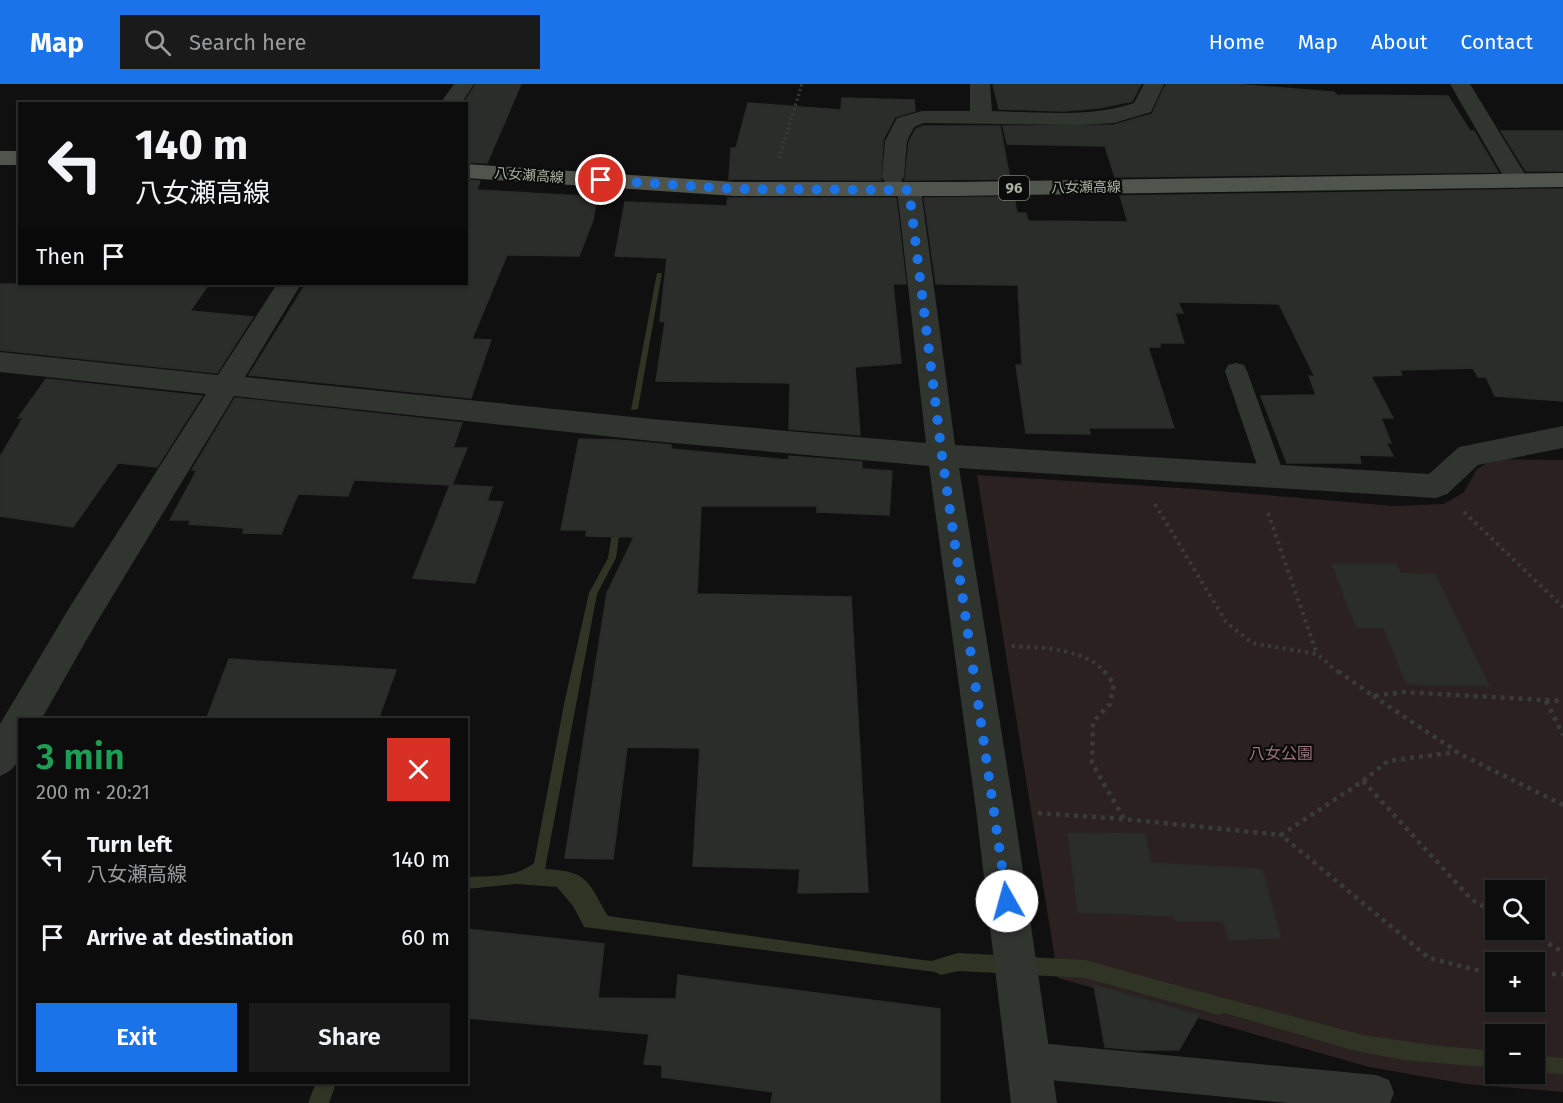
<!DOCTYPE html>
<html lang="en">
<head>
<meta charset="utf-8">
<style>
	:root { --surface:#0b0c0b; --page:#191a19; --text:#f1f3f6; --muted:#9a9b9d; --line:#2b2c2c; --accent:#1a73e8 }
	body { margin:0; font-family:"Fira Sans","Noto Sans JP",sans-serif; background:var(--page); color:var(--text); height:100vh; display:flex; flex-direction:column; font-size:22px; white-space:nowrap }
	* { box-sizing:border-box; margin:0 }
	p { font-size:20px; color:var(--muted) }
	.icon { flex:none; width:33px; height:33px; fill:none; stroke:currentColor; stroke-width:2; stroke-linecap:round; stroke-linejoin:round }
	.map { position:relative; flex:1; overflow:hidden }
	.details { position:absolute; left:18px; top:634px; width:450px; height:366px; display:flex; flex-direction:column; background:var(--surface); border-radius:0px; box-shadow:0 2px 4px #0004,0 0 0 2px var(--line) }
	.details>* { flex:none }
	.banner { position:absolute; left:18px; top:18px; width:450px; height:183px; border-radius:0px; box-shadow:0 2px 4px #0004,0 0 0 2px var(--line); background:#0b0c0b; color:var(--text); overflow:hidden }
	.fabs { position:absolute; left:1485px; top:796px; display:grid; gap:12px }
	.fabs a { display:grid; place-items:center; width:60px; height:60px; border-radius:0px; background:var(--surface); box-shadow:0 2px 4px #0004,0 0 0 2px var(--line); font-size:30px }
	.pin { position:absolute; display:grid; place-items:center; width:51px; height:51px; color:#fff; margin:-26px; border:3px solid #fff; border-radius:50%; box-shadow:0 2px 6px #0007 }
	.me { position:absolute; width:66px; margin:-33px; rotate:353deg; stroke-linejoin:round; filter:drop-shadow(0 0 4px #0008) }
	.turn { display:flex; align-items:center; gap:21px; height:126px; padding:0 18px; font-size:27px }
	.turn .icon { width:78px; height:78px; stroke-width:2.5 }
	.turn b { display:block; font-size:42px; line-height:51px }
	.then { display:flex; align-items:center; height:57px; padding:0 18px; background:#0003; gap:12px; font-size:22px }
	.round { display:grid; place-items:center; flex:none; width:63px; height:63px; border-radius:0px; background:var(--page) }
	.overview { display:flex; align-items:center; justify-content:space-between; height:102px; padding:0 18px }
	h1 { font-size:36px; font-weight:600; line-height:45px; color:#1e9e55 }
	.primary-button { display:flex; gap:12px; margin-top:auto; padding:12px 18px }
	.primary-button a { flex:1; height:69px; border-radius:0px; background:var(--accent); color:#fff; font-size:24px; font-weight:600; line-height:69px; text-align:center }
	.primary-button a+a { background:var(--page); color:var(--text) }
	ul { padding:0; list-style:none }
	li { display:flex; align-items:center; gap:18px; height:78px; padding:0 18px }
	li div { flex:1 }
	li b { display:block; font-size:22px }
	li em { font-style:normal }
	header { display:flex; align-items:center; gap:36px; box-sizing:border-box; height:84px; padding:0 30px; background:var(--accent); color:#fff }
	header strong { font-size:28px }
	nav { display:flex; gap:33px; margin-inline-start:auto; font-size:21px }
	.search { width:420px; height:54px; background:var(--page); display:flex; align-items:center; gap:15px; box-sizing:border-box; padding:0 21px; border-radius:0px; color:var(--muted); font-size:22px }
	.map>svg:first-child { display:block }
	.green { fill:#2b2121; fill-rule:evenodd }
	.water { fill:#2f3425 }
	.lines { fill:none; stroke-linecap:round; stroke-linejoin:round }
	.stream { fill:#2f3425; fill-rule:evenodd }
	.building { fill:#2a2d2a; stroke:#292c29; stroke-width:1.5 }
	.path-far2 { stroke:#383c36; stroke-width:3; stroke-dasharray:2 3; stroke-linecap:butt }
	.path-far1 { stroke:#383c36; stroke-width:4; stroke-dasharray:3 4.5; stroke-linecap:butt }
	.path { stroke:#383c36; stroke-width:4.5; stroke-dasharray:4 5; stroke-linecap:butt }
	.service { fill:#313530; fill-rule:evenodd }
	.minor { fill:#313530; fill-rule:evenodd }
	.primary { fill:#4f544c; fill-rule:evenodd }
	.route { stroke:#1a73e8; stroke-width:10; stroke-dasharray:0 18 }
	.labels { text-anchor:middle; stroke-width:4.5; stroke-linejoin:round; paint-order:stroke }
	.far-street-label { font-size:14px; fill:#a7b29f; stroke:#0a0b0a }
	.shield { fill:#0a0b0a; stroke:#788072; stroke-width:1.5 }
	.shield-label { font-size:15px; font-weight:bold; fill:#a7b29f }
	.park-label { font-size:16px; fill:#9e7578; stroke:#0a0b0a }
</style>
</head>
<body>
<header>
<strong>Map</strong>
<div class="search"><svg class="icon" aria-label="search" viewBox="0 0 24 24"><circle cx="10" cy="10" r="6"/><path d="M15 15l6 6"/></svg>Search here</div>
<nav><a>Home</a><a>Map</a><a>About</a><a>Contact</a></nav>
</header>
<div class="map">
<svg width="1563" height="1019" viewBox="0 0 1563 1019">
	<rect width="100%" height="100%" fill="#0f100f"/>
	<path class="green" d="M1494 375 1563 376V1008L1466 1000 1369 983 1058 894 977 391 1195 405 1394 422 1444 420 1464 408 1477 385ZM1496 807H1534V846H1496ZM1496 879H1534V918H1496ZM1496 951H1534V990H1496Z"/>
	<g class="water">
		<polygon points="657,189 662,189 638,325 631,326"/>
		<path d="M626 361H632L616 474 597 510 545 785C589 787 588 798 608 832L915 875 932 877 955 870 961 887 943 889 584 843 573 822 557 803 516 800 467 805V793C490 792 515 794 534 779L564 620 589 509 608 474Z"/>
		<polygon points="1201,908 1363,951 1432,961 1495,967 1495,984 1404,976 1356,967 1204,923"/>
		<polygon points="1534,971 1563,974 1563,990 1535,988"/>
		<polygon points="316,999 336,999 329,1019 308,1019"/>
	</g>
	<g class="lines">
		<polygon class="stream" points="958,869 1085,876 1219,913 1225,916 1228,922 1225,928 1219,931 1085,894 958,887 941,891 935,888 932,882 935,876"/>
	</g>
	<g class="building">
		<polygon points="476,0 521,0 487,79 466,78 466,16"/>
		<polygon points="993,0 1141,0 1132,17 1099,24 1064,27 999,25"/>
		<polygon points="1166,0 1232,0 1334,8 1337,11 1448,12 1470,47 1474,47 1498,88 1115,93 1105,62 1007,60 1003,42 1114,41 1152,30"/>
		<polygon points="842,14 914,16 915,27 895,33 883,56 881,96 729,95 731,64 736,64 748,19 841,26"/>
		<polygon points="923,42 1000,42 1010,95 905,96 909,58 916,45"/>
		<polygon points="1501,47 1563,47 1563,87 1526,87"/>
		<polygon points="466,96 480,97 477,106 597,113 593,136 579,172 507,171 472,255 491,256 471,314 249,291 306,200 466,200"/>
		<polygon points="1563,105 1563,317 1495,312 1486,293 1478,293 1473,284 1400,286 1402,291 1371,292 1393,334 1381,334 1391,359 1386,358 1393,372 1359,371 1361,379 1287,379 1261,312 1316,311 1309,292 1315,293 1279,220 1178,218 1183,229 1175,229 1184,259 1160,259 1160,263 1148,263 1174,344 1089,344 1090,350 1026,349 1016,281 1022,281 1018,201 936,200 924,114 1014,113 1017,129 1026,129 1028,137 1128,138 1120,112"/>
		<polygon points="728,114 896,114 906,200 893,200 901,279 855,283 860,351 789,345 790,299 656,297 665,238 660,237 667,174 615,172 625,118 727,122"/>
		<polygon points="0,200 209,200 190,227 253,233 217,289 0,266"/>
		<polygon points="46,295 202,312 157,383 118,379 73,443 0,432 0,373 23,334 18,334"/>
		<polygon points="235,314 462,339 453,364 467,364 452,401 354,396 348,412 298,410 281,450 243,449 244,444 189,440 190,436 170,436 197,386 192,386"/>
		<polygon points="579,355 617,356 671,361 671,365 789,376 789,372 862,378 862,385 892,387 889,431 817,428 817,422 701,422 697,510 851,513 868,808 798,809 800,785 693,782 700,664 627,663 613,775 565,774 607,509 634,453 586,452 587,446 561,446"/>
		<polygon points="450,401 492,403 487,417 503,418 475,499 413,494"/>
		<polygon points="1332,480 1396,480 1400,489 1435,491 1489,602 1407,600 1384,544 1356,543"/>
		<polygon points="229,575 396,586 378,636 206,636"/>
		<polygon points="1068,749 1145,750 1151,779 1262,785 1281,854 1229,856 1223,837 1175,837 1174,832 1078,828"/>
		<polygon points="466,845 604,860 598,914 676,915 678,891 940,925 940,1019 771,1019 773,1008 662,993 662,981 644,980 649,950 466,934"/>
		<polygon points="1094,901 1199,931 1179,966 1136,966 1105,963"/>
	</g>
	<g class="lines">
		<polyline class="path-far2" points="779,74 802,0"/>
		<g class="path-far1">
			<polyline points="1155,420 1226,538 1252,559 1317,570 1339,589"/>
			<polyline points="1464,428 1563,523"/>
			<polyline points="1268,429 1317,570"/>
			<path d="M1012 562C1042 564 1085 564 1106 589"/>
		</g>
		<g class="path">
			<polyline points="1104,587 1114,600 1110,620 1093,638 1092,679 1124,735 1281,751"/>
			<polyline points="1338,587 1373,612 1404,608 1563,617"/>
			<polyline points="1373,612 1456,667"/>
			<polyline points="1546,617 1563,651"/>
			<polyline points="1363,697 1472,816 1496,829"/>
			<polyline points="1038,729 1124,735"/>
			<polyline points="1525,846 1563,868"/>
			<polyline points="1534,890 1563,890"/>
			<polyline points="1496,891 1429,874 1281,751 1363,697 1388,677 1456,668 1563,721"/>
		</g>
		<g class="service">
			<polygon points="1236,279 1244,281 1247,287 1285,393 1282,400 1273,403 1264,400 1261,393 1225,287 1228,281"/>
			<polygon points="1028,958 1376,991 1389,996 1394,1009 1390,1019 1288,1019 1028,994 1015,989 1010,976 1015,963"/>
		</g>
		<g class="minor">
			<polygon points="454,0 474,0 461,20 440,20"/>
			<path d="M970 0H990L992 27C1039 28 1089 34 1134 19L1144 0H1164L1151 28 1114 39 1079 41 924 39 914 43 907 57 904 93 901 98 893 100 885 98 882 93 885 57 897 34 922 27H970Z"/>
			<polygon points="1450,0 1470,0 1529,97 1525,102 1517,104 1509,102"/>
			<path d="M909 99 917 101 921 106 955 361 1429 390 1459 363 1563 342V364L1478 381 1447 410 1436 414 959 384 1014 726 1057 1019H1011L976 726 929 382 652 357 234 312 95 541 41 636H20C20 661 27 681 0 692V640L71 521 206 310 0 288V268L218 291 277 200H301L245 293 652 335 926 359 897 106 901 101Z"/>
		</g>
		<g class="primary">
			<rect x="0" y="67" width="20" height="14"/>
			<polygon points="466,80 735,98 957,98 1563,89 1563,103 957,112 735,112 466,94"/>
		</g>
	</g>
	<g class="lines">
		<polyline class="route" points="601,96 735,105 909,106 942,372 1007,817"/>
	</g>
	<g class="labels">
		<g class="far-street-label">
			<text transform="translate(529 91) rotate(4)" y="5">八女瀬高線</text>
			<text transform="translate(1086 103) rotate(-1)" y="5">八女瀬高線</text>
		</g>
		<rect class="shield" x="999" y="92" width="30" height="24" rx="4.5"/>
		<g class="shield-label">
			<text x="1014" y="109">96</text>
		</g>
		<g class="park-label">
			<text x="1281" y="675">八女公園</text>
		</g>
	</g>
</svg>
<div class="fabs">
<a><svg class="icon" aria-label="search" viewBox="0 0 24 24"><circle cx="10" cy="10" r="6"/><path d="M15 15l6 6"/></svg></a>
<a>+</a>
<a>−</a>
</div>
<div class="pin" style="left:601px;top:96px;background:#d93025"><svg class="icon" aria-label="arrive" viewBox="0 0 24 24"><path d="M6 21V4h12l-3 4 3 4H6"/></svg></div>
<svg class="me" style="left:1007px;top:817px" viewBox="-20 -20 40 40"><circle r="19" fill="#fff"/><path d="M0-13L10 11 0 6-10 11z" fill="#1a73e8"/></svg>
<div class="banner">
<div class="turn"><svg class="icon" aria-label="left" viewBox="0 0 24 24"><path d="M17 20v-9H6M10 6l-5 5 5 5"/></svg><div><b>140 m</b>八女瀬高線</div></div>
<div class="then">Then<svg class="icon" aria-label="arrive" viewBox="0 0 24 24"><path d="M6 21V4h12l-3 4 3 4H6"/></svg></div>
</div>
<section class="details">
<div class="overview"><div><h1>3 min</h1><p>200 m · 20:21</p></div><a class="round" style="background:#d93025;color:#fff"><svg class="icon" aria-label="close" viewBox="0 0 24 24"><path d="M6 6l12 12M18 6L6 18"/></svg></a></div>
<ul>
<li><svg class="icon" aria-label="left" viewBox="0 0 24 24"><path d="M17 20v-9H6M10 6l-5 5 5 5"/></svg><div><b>Turn left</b><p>八女瀬高線</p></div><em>140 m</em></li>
<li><svg class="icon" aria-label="arrive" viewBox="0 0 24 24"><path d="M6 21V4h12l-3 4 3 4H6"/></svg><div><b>Arrive at destination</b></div><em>60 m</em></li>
</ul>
<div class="primary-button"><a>Exit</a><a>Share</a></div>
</section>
</div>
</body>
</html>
